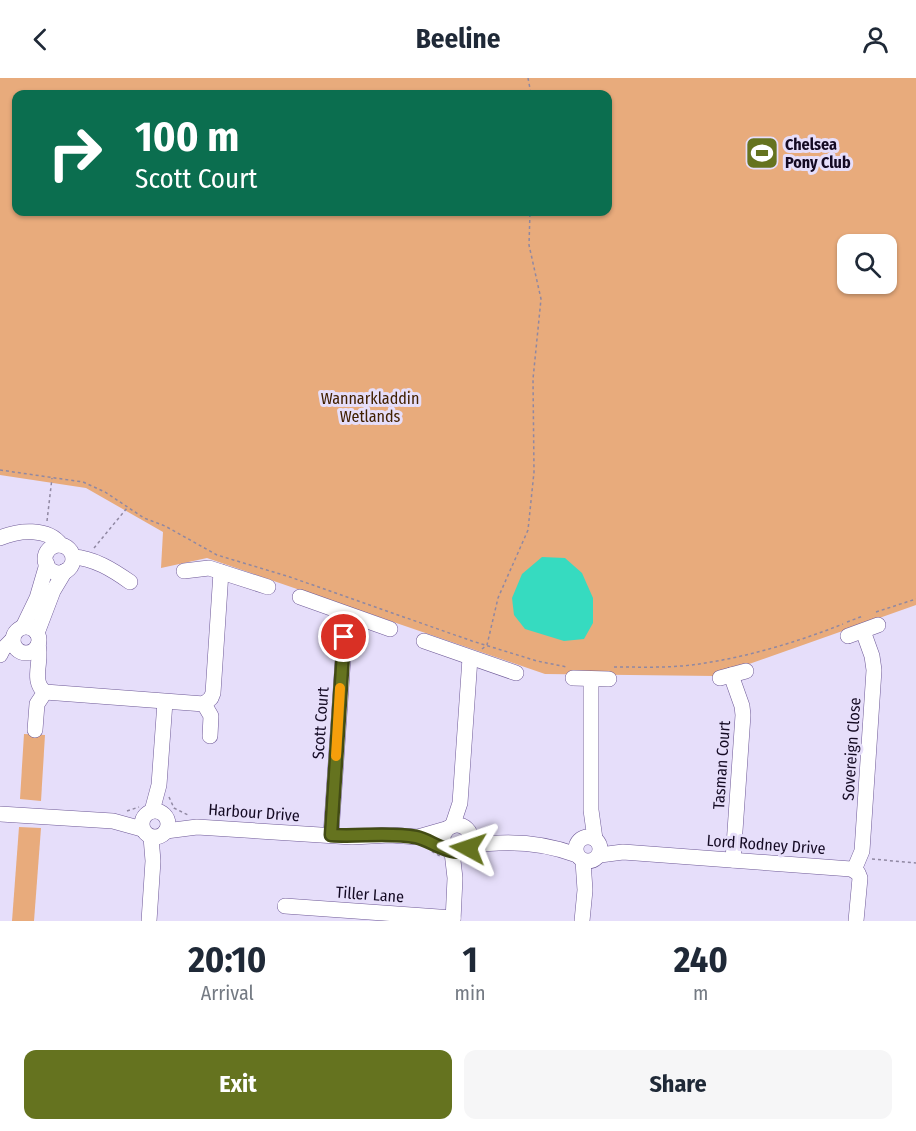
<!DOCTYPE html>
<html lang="en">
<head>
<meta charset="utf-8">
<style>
	:root { --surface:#fff; --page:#f6f6f7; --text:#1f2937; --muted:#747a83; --accent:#65731f }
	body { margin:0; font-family:"Fira Sans Condensed",sans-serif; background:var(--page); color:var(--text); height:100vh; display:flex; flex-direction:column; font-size:22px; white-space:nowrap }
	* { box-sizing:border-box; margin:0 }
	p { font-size:20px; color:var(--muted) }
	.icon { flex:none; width:33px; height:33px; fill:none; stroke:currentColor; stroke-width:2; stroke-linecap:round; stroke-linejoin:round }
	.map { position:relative; height:843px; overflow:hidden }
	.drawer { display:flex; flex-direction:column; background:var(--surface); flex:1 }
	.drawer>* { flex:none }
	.guide { position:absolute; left:12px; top:12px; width:600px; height:126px; border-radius:12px; box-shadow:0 2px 4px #0004; background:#0b6e4f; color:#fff; overflow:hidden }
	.tools { position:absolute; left:837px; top:156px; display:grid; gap:12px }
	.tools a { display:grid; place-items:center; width:60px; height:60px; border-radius:12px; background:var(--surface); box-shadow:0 2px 4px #0004; font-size:30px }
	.pin { position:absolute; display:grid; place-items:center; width:51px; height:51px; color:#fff; margin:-26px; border:3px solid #fff; border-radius:50%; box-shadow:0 2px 6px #0007 }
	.me { position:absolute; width:66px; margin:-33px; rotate:275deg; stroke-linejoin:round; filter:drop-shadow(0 0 4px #0008) }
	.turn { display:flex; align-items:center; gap:21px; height:126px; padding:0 24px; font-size:27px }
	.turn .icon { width:78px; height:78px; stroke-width:2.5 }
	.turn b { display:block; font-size:42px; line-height:51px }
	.eta { display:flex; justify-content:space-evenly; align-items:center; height:102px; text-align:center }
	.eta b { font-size:36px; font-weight:700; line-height:42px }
	.action { display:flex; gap:12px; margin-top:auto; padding:12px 24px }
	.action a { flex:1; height:69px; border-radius:12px; background:var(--accent); color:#fff; font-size:24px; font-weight:700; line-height:69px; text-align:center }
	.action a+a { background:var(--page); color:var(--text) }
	header { display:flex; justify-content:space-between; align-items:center; height:78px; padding:0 24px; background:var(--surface); font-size:27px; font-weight:700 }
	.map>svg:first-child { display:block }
	.green { fill:#e8ab7c; fill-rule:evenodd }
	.water { fill:#36dbc0 }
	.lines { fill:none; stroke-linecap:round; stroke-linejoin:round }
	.minor-casing { stroke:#6e5997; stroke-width:16 }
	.path { stroke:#9088a2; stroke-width:1.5; stroke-dasharray:3 3; stroke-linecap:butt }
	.minor { stroke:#fff; stroke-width:15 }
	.route-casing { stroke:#424b14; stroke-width:15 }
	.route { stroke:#65731f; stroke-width:10 }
	.slow { stroke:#f59e0b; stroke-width:10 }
	.labels { text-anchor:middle; stroke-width:6; stroke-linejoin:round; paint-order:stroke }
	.poi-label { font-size:16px; font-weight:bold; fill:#140a23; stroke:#e6defa; text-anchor:start }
	.park-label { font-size:16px; fill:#412001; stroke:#e6defa }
	.street-label { font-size:16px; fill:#140a23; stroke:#e6defa }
</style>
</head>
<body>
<header><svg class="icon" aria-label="back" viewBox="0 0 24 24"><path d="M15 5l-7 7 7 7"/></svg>Beeline<svg class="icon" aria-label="person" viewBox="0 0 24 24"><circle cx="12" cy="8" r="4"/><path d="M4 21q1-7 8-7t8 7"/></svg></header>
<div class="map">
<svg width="916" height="843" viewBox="0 0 916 843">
	<rect width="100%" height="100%" fill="#e6defa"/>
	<g class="green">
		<path d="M0 0H916V527L715 598 545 596 207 480 161 490 163 454 86 410 0 397ZM16 16H608V134H16ZM848 166H886V206H848Z"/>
		<polygon points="24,656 45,657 41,723 20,721"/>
		<polygon points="19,749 41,750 34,843 12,843"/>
	</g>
	<polygon class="water" points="542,479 565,480 582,495 593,520 593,545 584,561 564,563 525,551 514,537 512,520 522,496"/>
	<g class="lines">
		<g class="minor-casing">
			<g id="minor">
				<path d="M0 460C18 452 48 449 61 467"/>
				<circle cx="59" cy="481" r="14"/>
				<path d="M73 479C94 480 113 492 130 504"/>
				<polyline points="184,493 209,490 268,509"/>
				<polyline points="300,519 390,551"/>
				<circle cx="26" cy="562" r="13"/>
				<polyline points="23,549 37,520 47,486"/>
				<polyline points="37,555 53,513 65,493"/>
				<polyline points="848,558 878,547"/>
				<polyline points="424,563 516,595"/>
				<path d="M38 567C43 582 30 603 45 614"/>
				<polyline points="0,577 3,571 13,561"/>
				<polyline points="731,597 742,628 743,637 733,782"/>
				<polyline points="573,600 609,601"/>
				<polyline points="720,600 746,593"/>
				<polyline points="591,601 591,732 595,761"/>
				<polyline points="45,614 204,626 211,620 213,615 221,494"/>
				<polyline points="204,626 211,638 210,658"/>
				<polyline points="35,652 37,626 45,614"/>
				<circle cx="155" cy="746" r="13"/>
				<polyline points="152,733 159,707 165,624"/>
				<polyline points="0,736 113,743 142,751"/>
				<polyline points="453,746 460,725 470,580"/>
				<circle cx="457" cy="761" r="14"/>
				<polyline points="166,753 197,749 352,759 390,757 418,759 446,751"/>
				<polyline points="331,757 346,536"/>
				<circle cx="588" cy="771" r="12"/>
				<path d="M469 768C505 762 543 764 577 777"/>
				<polyline points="452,774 455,800 453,843"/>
				<polyline points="600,777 623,774 851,791 858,795 860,800 856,843"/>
				<polyline points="854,792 862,773 874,592 872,578 863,553"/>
				<polyline points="285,828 453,840"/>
				<polyline points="149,843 153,783 151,759"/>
				<polyline points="582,843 585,812 583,783"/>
			</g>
		</g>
		<g class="path">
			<polyline points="528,0 531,16"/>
			<polyline points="0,392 83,404 105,414 144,440 165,448 217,477 290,499 472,563 537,583 567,589"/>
			<polyline points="47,443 52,400"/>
			<polyline points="94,470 127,430"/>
			<polyline points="876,534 916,521"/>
			<polyline points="847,544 863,538"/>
			<polyline points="482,571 487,567 498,520 528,452 534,394 533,301 541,221 529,167 530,134"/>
			<path d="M614 589C640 589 666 590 692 587 744 580 795 565 843 546"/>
			<polyline points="169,719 174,730 188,737"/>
			<polyline points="127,733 139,729"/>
			<polyline points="430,768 431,773 440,778"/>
			<polyline points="872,781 916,785"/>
		</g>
		<use href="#minor" class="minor"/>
	</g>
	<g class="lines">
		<g class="route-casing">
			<path id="route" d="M344 559 331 757C358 759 388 754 416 759 432 762 452 781 468 770"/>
		</g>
		<use href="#route" class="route"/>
		<polyline class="slow" points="336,678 340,610"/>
	</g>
	<defs>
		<g id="stadium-square" transform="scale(1.725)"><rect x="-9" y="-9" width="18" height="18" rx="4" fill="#65731f" stroke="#e6defa"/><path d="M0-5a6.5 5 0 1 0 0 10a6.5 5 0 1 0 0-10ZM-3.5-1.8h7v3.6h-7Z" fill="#fff"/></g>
	</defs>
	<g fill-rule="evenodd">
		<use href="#stadium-square" x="762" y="75"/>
	</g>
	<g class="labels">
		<g class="poi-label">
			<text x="785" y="72">Chelsea<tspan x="785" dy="18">Pony Club</tspan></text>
		</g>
		<g class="park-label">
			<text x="370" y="326">Wannarkladdin<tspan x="370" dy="18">Wetlands</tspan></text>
		</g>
		<g class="street-label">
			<text transform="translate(320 645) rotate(-86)" y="6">Scott Court</text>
			<text transform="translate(851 671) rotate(-86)" y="6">Sovereign Close</text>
			<text transform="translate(721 687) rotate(-86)" y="6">Tasman Court</text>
			<text transform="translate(254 734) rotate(4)" y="6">Harbour Drive</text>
			<text transform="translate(766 766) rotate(4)" y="6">Lord Rodney Drive</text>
			<text transform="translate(370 816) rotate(4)" y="6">Tiller Lane</text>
		</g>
	</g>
</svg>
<div class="tools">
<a><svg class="icon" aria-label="search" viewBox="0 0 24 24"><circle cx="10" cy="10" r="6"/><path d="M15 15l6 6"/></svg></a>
</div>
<div class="pin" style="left:344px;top:559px;background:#d93025"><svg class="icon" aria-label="arrive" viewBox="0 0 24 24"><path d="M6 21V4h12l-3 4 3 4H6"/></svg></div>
<svg class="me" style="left:468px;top:770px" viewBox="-20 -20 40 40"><path d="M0-17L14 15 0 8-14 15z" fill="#65731f" stroke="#fff" stroke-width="4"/></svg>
<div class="guide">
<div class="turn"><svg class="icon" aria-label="right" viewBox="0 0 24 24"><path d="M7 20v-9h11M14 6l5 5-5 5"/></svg><div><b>100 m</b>Scott Court</div></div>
</div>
</div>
<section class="drawer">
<div class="eta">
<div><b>20:10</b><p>Arrival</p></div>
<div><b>1</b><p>min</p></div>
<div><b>240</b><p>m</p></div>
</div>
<div class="action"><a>Exit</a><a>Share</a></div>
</section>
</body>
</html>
